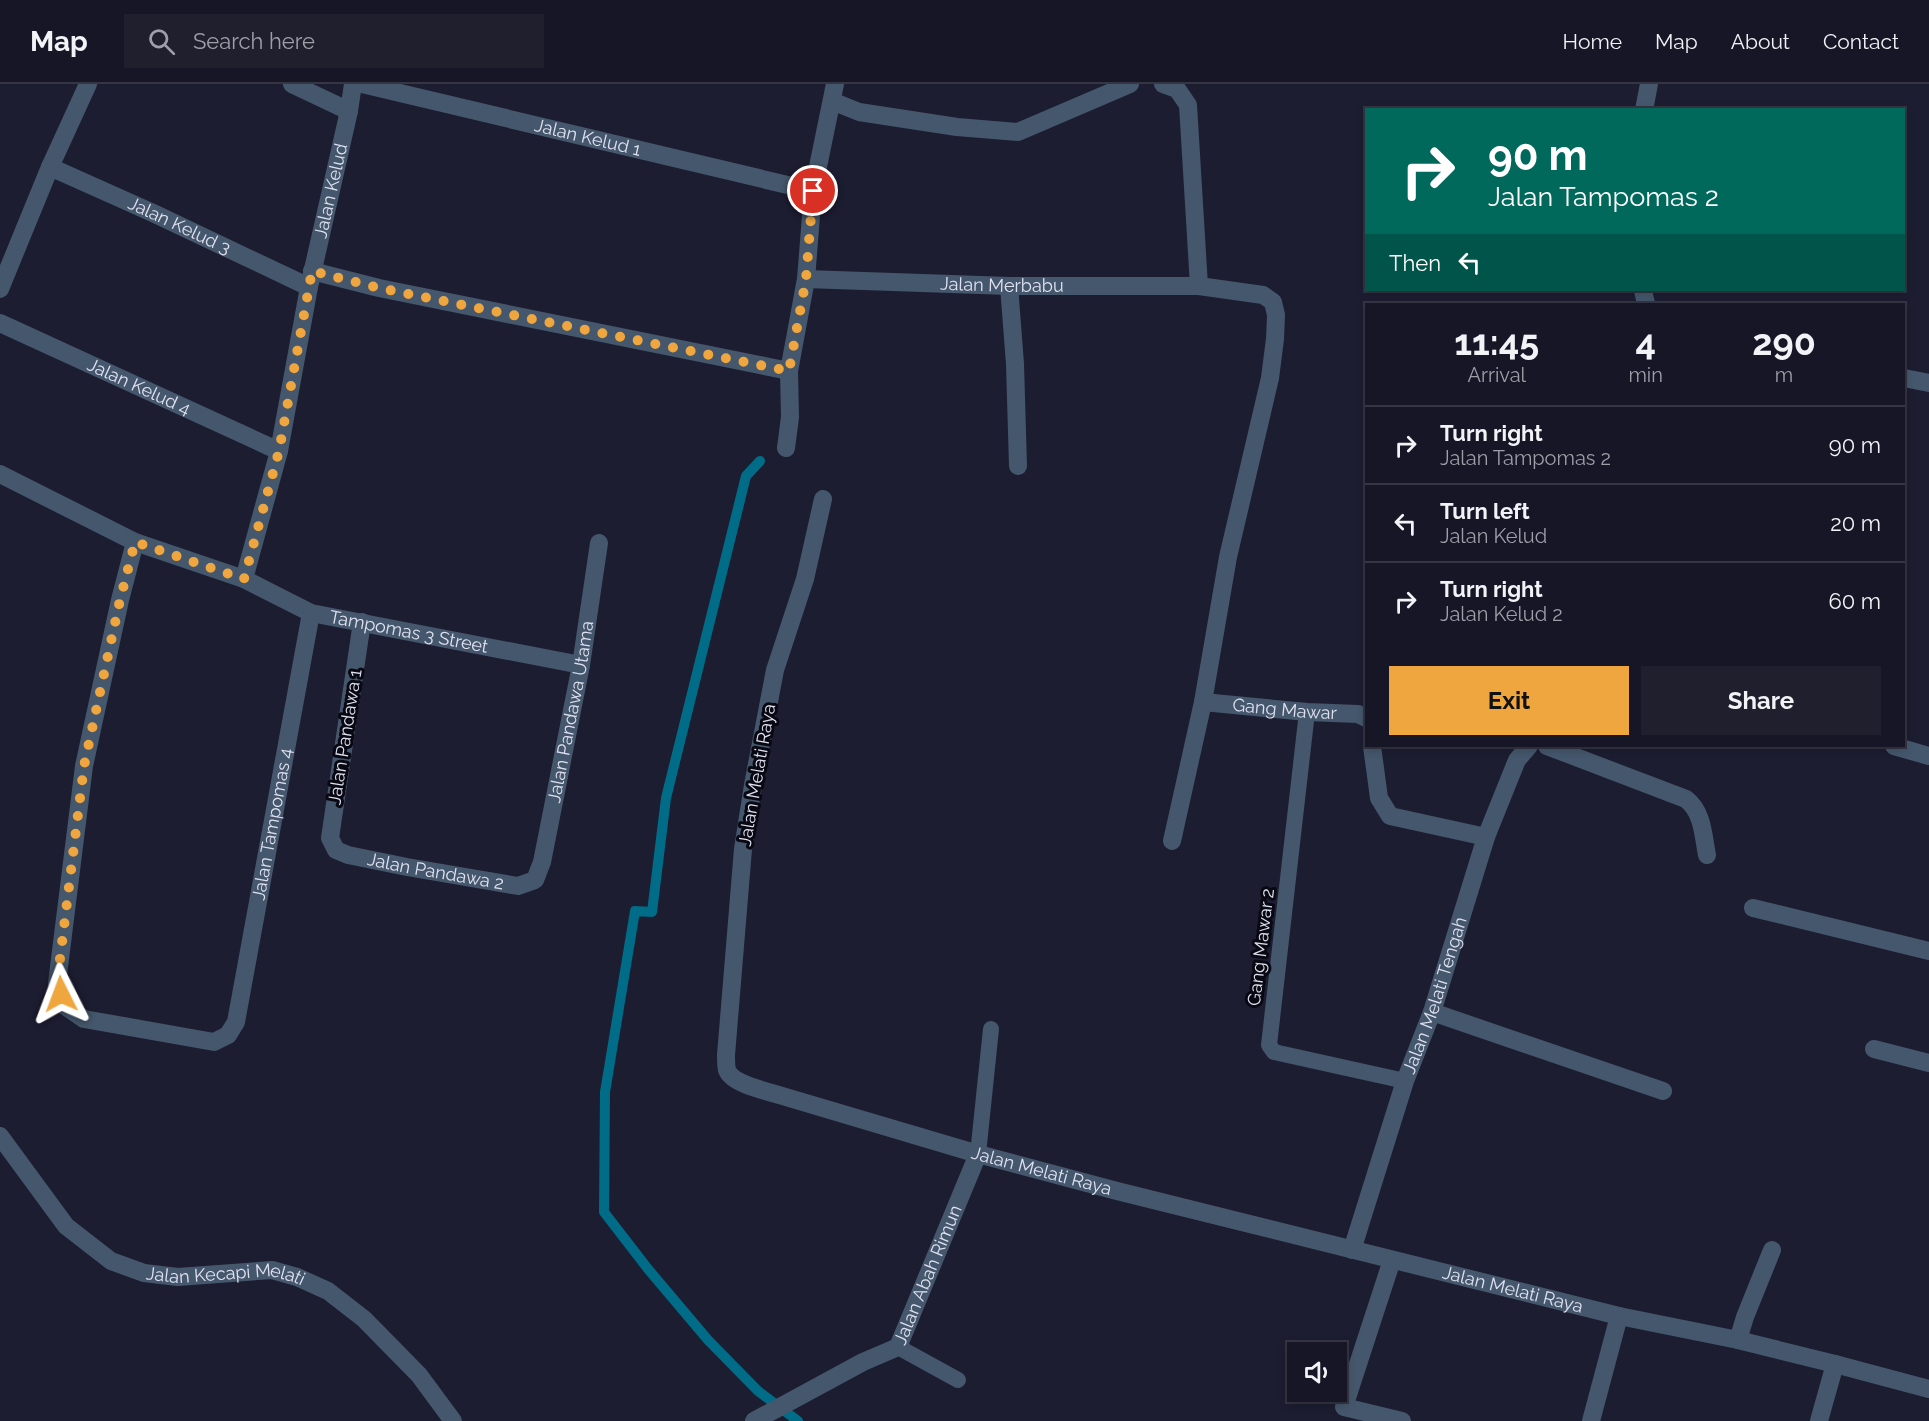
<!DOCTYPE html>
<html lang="en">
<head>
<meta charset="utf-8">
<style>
	:root { --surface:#161626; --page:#1f1f2e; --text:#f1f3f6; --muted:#9e9fa7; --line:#353543; --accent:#f0a63f }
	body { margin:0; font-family:Raleway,sans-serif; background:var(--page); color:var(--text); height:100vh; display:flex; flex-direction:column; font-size:22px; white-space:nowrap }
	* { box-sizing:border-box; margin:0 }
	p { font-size:20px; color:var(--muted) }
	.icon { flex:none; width:33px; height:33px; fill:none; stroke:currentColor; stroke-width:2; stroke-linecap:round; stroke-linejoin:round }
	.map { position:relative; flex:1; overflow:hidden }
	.details { position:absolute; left:1365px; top:219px; width:540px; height:444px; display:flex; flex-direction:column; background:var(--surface); border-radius:0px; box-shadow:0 3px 9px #0003,0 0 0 2px var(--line) }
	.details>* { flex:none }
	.banner { position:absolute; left:1365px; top:24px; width:540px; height:183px; border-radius:0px; box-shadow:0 3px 9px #0003,0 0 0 2px var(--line); background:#00695c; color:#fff; overflow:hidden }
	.fabs { position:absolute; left:1287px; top:1258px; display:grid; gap:12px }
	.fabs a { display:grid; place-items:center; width:60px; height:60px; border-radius:0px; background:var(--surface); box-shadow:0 3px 9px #0003,0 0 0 2px var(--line); font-size:30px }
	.pin { position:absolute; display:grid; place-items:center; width:51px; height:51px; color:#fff; margin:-26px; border:3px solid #fff; border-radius:50%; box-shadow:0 2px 6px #0007 }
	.me { position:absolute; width:66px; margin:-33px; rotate:357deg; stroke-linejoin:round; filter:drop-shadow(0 0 4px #0008) }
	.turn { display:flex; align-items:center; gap:21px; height:126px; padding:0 24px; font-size:27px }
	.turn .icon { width:78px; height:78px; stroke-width:2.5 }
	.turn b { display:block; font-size:42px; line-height:51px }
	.then { display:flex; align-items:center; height:57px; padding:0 24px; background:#0003; gap:12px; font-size:22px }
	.eta { display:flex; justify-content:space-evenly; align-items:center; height:102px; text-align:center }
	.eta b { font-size:36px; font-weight:700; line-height:42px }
	.button { display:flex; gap:12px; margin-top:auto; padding:12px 24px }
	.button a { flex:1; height:69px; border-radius:0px; background:var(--accent); color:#111; font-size:24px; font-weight:700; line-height:69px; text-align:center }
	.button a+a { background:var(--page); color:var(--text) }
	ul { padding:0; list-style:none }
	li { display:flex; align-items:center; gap:18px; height:78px; padding:0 24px; border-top:2px solid var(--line) }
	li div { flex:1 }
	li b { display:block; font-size:22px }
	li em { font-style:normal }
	header { display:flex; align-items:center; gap:36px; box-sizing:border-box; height:84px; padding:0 30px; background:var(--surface); border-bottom:2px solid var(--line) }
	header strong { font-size:28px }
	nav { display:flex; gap:33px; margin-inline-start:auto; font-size:21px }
	.search { width:420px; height:54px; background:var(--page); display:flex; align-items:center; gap:15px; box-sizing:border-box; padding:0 21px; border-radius:0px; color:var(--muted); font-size:22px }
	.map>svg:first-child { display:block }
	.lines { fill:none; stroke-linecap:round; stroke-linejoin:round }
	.stream { stroke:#006c88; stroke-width:10 }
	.lane { stroke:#45576c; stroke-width:16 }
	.street { stroke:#45576c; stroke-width:18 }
	.route { stroke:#f0a63f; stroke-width:10; stroke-dasharray:0 18 }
	.labels { text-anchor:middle; stroke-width:6; stroke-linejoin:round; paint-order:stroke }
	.street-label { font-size:18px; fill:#e0e1f0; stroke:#080812 }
</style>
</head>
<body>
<header>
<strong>Map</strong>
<div class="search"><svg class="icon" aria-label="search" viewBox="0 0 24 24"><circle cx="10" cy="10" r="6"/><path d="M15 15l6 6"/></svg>Search here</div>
<nav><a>Home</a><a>Map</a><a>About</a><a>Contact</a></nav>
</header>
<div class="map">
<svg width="1929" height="1337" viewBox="0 0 1929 1337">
	<rect width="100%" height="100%" fill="#1d1d32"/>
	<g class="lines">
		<polyline class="stream" points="760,377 746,392 666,714 652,828 635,827 605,1008 604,1128 648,1185 708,1256 758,1307 798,1337"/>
		<g class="lane">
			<polyline points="1307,628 1269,961 1274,968 1405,997"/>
			<polyline points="978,1070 991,945"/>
			<polyline points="898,1263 958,1296"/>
		</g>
		<g class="street">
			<polyline points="292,0 349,27"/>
			<path id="s1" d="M362 0 813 107"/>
			<polyline points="1163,0 1177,5 1188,21 1199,202"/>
			<polyline points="832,17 859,28 957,43 1018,48 1130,0"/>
			<polyline points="1644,26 1649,0"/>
			<path id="s2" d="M50 83 153 129 309 203"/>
			<polyline points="312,187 379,204 789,287"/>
			<path id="s3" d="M806 195 1009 202H1199L1263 211 1273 218 1276 231 1275 255 1270 294 1228 473 1203 618 1172 757"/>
			<polyline points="1009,202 1015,280 1018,382"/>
			<polyline points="0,205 50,83 88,0"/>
			<polyline points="1643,206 1646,220"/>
			<path id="s4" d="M0 239 279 367"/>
			<polyline points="1904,294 1929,299"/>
			<polyline points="786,364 790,333 789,287 806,195 813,107 835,0"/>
			<path id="s5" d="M0 390 135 458 244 495 311 529 581 581"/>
			<path id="s6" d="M823 415 805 495 775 586 753 701 743 765 726 971C726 976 726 982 727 986 732 1000 766 1007 779 1011L978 1070 1117 1107 1619 1232 1738 1256 1835 1280 1929 1305"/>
			<path id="s7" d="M135 458 120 516 84 682 57 899 65 922 84 935 214 958 228 951 236 938 311 529"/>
			<path id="s8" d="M244 495 279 367 309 203 349 27 353 0"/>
			<path id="s9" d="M362 538 330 754 336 766 348 771 407 783 518 802 535 796 542 778 581 581 599 459"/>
			<path id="s10" d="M1203 618 1307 628 1358 630 1366 634"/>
			<polyline points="1372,662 1379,714 1390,732 1486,753"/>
			<path d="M1547 662 1686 715C1703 728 1703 751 1707 771"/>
			<polyline points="1894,662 1929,672"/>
			<polyline points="1753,824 1929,867"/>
			<polyline points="1432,928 1663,1007"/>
			<polyline points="1874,965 1929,979"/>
			<path id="s11" d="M0 1052 66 1142 111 1177 144 1189 178 1193 272 1186 297 1193 328 1207 364 1235 419 1291 453 1337"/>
			<path id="s12" d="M1352 1166 1405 997 1432 928 1486 753 1517 676 1529 662"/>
			<polyline points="1392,1176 1344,1323 1402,1337"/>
			<polyline points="1738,1256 1745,1233 1772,1166"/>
			<path id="s13" d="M754 1337 863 1278 898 1263 978 1070"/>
			<polyline points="1591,1337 1619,1232"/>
			<polyline points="1819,1337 1835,1280"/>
		</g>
	</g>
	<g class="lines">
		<polyline class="route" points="61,910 57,899 84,682 120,516 135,458 244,495 279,367 312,187 379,204 789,287 806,195 813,107"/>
	</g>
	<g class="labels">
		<g class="street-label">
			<text dy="6" stroke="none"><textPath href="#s1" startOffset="232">Jalan Kelud 1</textPath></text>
			<text dy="6" stroke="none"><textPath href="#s8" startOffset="398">Jalan Kelud</textPath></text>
			<text dy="6" stroke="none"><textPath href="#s2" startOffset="142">Jalan Kelud 3</textPath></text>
			<text dy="6" stroke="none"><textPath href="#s3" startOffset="196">Jalan Merbabu</textPath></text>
			<text dy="6" stroke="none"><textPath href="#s4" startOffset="153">Jalan Kelud 4</textPath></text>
			<text dy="6" stroke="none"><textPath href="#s5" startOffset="441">Tampomas 3 Street</textPath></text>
			<text dy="6" stroke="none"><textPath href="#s10" startOffset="82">Gang Mawar</textPath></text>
			<text dy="6" stroke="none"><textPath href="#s9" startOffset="608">Jalan Pandawa Utama</textPath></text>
			<text transform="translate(345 653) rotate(-81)" y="6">Jalan Pandawa 1</text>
			<text transform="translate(757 691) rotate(-80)" y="6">Jalan Melati Raya</text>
			<text dy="6" stroke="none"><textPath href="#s7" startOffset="860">Jalan Tampomas 4</textPath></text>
			<text dy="6" stroke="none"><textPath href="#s9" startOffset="334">Jalan Pandawa 2</textPath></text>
			<text transform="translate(1261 863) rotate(-83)" y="6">Gang Mawar 2</text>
			<text dy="6" stroke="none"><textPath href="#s12" startOffset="268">Jalan Melati Tengah</textPath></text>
			<text dy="6" stroke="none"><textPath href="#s6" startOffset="914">Jalan Melati Raya</textPath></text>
			<text dy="6" stroke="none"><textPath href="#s13" startOffset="240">Jalan Abah Rimun</textPath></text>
			<text dy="6" stroke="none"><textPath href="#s11" startOffset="286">Jalan Kecapi Melati</textPath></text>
			<text dy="6" stroke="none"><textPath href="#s6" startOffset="1400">Jalan Melati Raya</textPath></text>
		</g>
	</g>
</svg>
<div class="fabs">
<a><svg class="icon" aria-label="sound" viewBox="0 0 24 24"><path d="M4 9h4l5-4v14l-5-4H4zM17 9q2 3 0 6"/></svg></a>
</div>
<div class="pin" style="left:813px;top:107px;background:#d93025"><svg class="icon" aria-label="arrive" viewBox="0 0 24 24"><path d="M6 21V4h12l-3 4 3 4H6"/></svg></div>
<svg class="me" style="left:61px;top:910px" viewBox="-20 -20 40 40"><path d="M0-17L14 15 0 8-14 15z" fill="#f0a63f" stroke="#fff" stroke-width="4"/></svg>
<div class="banner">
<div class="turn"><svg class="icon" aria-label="right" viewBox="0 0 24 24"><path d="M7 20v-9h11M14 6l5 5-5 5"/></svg><div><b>90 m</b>Jalan Tampomas 2</div></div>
<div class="then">Then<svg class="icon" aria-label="left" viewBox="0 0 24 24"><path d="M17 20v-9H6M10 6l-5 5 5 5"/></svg></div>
</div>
<section class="details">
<div class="eta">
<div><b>11:45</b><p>Arrival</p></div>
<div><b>4</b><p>min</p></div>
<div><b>290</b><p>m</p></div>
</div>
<ul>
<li><svg class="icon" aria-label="right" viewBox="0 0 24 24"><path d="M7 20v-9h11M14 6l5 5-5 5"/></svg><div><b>Turn right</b><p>Jalan Tampomas 2</p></div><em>90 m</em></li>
<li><svg class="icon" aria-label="left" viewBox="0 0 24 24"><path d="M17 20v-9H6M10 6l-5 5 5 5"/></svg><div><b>Turn left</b><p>Jalan Kelud</p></div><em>20 m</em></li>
<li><svg class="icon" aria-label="right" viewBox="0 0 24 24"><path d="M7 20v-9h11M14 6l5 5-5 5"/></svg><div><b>Turn right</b><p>Jalan Kelud 2</p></div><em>60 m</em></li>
</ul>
<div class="button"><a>Exit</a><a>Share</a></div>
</section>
</div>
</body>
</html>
